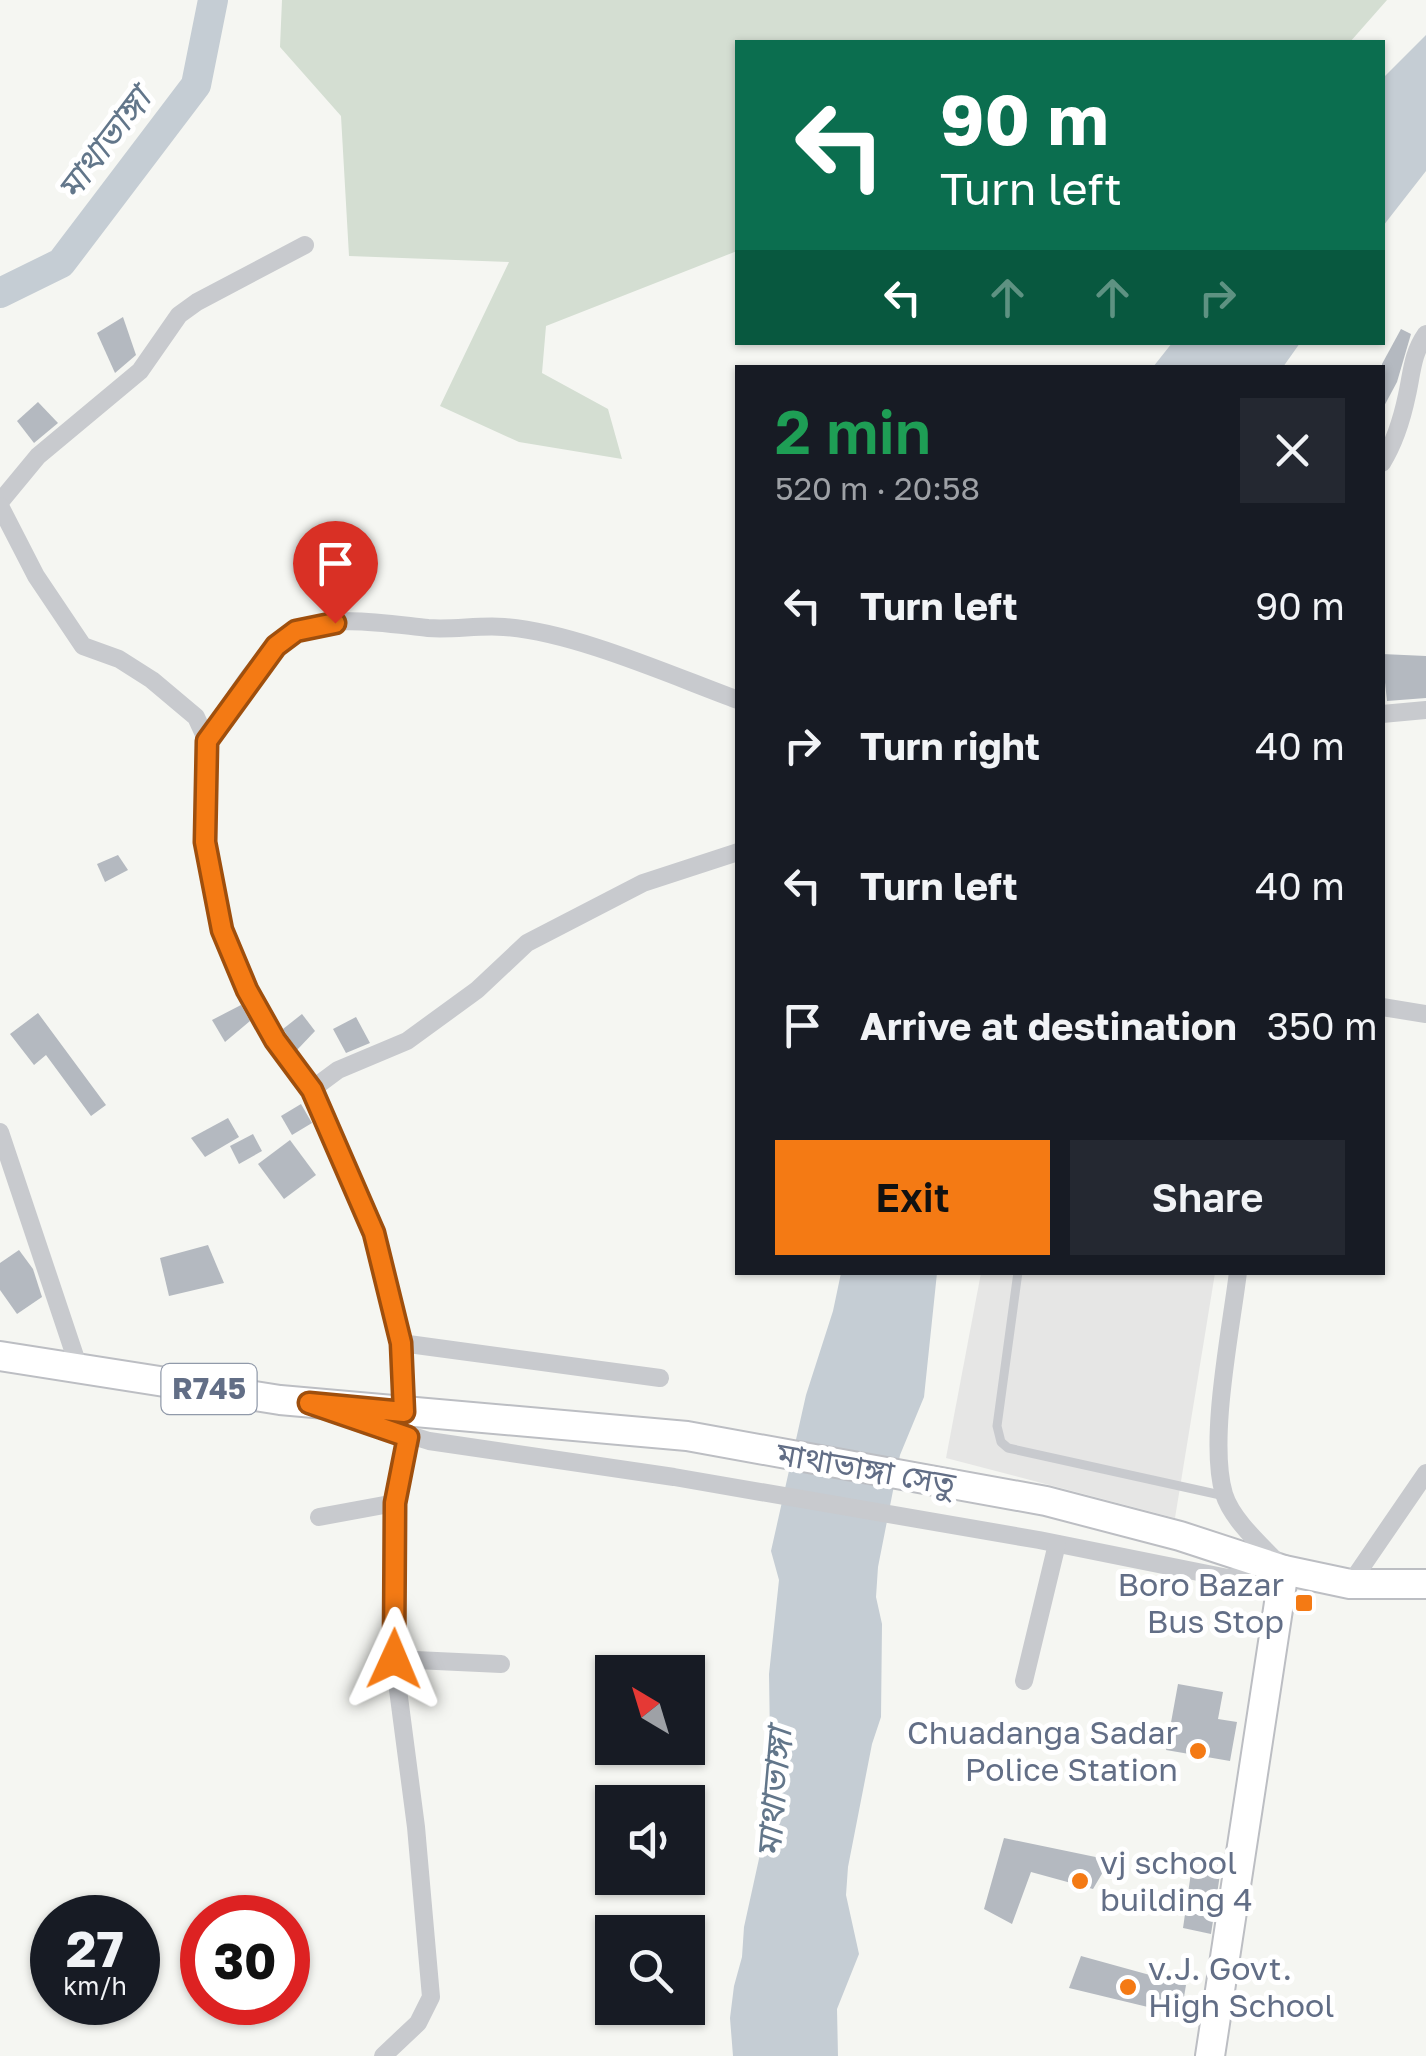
<!DOCTYPE html>
<html lang="en">
<head>
<meta charset="utf-8">
<style>
	:root { --surface:#171b24; --page:#242831; --text:#f1f3f6; --muted:#9ea1a6; --accent:#f47a14 }
	body { margin:0; font-family:"Golos Text","Noto Sans Bengali",sans-serif; background:var(--page); color:var(--text); height:100vh; display:flex; flex-direction:column; font-size:38px; white-space:nowrap }
	* { box-sizing:border-box; margin:0 }
	p { font-size:32px; color:var(--muted) }
	.icon { flex:none; width:55px; height:55px; fill:none; stroke:currentColor; stroke-width:2; stroke-linecap:round; stroke-linejoin:round }
	.map { position:relative; flex:1; overflow:hidden }
	.panel { position:absolute; left:735px; top:365px; width:650px; height:910px; display:flex; flex-direction:column; background:var(--surface); border-radius:0px; box-shadow:0 2px 8px #0004 }
	.panel>* { flex:none }
	.hud { position:absolute; left:735px; top:40px; width:650px; height:305px; border-radius:0px; box-shadow:0 2px 8px #0004; background:#0b6e4f; color:#fff; overflow:hidden }
	.needle { width:65px; rotate:322deg }
	.tools { position:absolute; left:595px; top:1655px; display:grid; gap:20px }
	.tools a { display:grid; place-items:center; width:110px; height:110px; border-radius:0px; background:var(--surface); box-shadow:0 2px 8px #0004; font-size:50px }
	.speed { position:absolute; left:30px; top:1895px; display:flex; gap:20px; font-size:50px; font-weight:700; text-align:center }
	.speed>* { display:grid; place-content:center; width:130px; height:130px; border-radius:50%; background:var(--surface); box-shadow:0 2px 8px #0004; line-height:1 }
	.speed small { font-size:25px; font-weight:400 }
	.speed .limit { border:15px solid #d22; background:#fff; color:#111 }
	.pin { position:absolute; display:grid; place-items:center; width:85px; height:85px; color:#fff; margin:-102px -42px; border-radius:50% 50% 50% 0; rotate:-45deg; box-shadow:0 0 10px #0007 }
	.pin .icon { rotate:45deg }
	.me { position:absolute; width:110px; margin:-55px; rotate:1deg; stroke-linejoin:round; filter:drop-shadow(0 0 8px #0008) }
	.turn { display:flex; align-items:center; gap:35px; height:210px; padding:0 40px; font-size:45px }
	.turn .icon { width:130px; height:130px; stroke-width:2.5 }
	.turn b { display:block; font-size:70px; line-height:85px }
	.lanes { display:flex; align-items:center; height:95px; padding:0 40px; background:#0003; justify-content:center; gap:50px; direction:ltr }
	.lanes .off { opacity:.35 }
	.round { display:grid; place-items:center; flex:none; width:105px; height:105px; border-radius:0px; background:var(--page) }
	.overview { display:flex; align-items:center; justify-content:space-between; height:170px; padding:0 40px }
	h1 { font-size:60px; font-weight:600; line-height:75px; color:#1e9e55 }
	.button { display:flex; gap:20px; margin-top:auto; padding:20px 40px }
	.button a { flex:1; height:115px; border-radius:0px; background:var(--accent); color:#111; font-size:40px; font-weight:600; line-height:115px; text-align:center }
	.button a+a { background:var(--page); color:var(--text) }
	ul { padding:0; list-style:none }
	li { display:flex; align-items:center; gap:30px; height:140px; padding:0 40px }
	li div { flex:1 }
	li b { display:block; font-size:38px }
	li em { font-style:normal }
	.map>svg:first-child { display:block }
	.built { fill:#e6e6e5 }
	.green { fill:#d4ded2 }
	.water { fill:#c5cdd4 }
	.lines { fill:none; stroke-linecap:round; stroke-linejoin:round }
	.river { stroke:#c5cdd4; stroke-width:30 }
	.building { fill:#b4b9c0 }
	.primary-casing { stroke:#bcbec3; stroke-width:32 }
	.lane { stroke:#c8cace; stroke-width:9 }
	.street { stroke:#c8cace; stroke-width:18 }
	.primary { stroke:#fff; stroke-width:28 }
	.route-casing { stroke:#9f4f0d; stroke-width:25 }
	.route { stroke:#f47a14; stroke-width:18 }
	.poi-dot { fill:#f47a14; stroke:#fff; stroke-width:4 }
	.labels { text-anchor:middle; stroke-width:10; stroke-linejoin:round; paint-order:stroke }
	.shield { fill:#fff; stroke:#919aaa; stroke-width:2.5 }
	.shield-label { font-size:30px; font-weight:bold; fill:#626e86 }
	.street-label { font-size:32px; fill:#626e86; stroke:#fff }
	.poi-label { font-size:32px; fill:#626e86; stroke:#fff; text-anchor:end }
	.water-label { font-size:35px; font-style:italic; fill:#62768a; stroke:#fff }
</style>
</head>
<body>
<div class="map">
<svg width="1426" height="2056" viewBox="0 0 1426 2056">
	<rect width="100%" height="100%" fill="#f5f6f2"/>
	<polygon class="built" points="981,1273 1215,1273 1175,1518 946,1458"/>
	<polygon class="green" points="282,0 1387,0 1350,42 738,42 737,251 546,326 542,373 608,409 622,459 519,442 440,406 509,262 349,256 341,116 280,47"/>
	<g class="water">
		<polygon points="1426,35 1426,171 1383,226 1383,78"/>
		<polygon points="1172,343 1172,342 1300,343 1283,367 1153,367"/>
		<polygon points="841,1273 937,1273 924,1397 900,1455 878,1567 876,1597 882,1624 881,1717 872,1744 848,1867 846,1895 859,1954 837,2009 838,2056 733,2056 730,2018 734,1986 742,1957 744,1927 771,1804 769,1674 779,1580 771,1551 806,1395 833,1311"/>
	</g>
	<g class="lines">
		<polyline class="river" points="0,293 61,263 196,85 213,0"/>
	</g>
	<g class="building">
		<polygon points="123,317 136,355 115,373 97,333"/>
		<polygon points="1401,329 1411,334 1397,382 1382,410 1382,364"/>
		<polygon points="38,402 58,423 34,443 17,421"/>
		<polygon points="1382,654 1426,656 1426,698 1387,701"/>
		<polygon points="118,855 128,870 105,882 97,864"/>
		<polygon points="241,1005 250,1021 225,1042 212,1020"/>
		<polygon points="38,1013 106,1105 91,1116 46,1055 34,1065 10,1034"/>
		<polygon points="302,1014 315,1031 297,1050 283,1029"/>
		<polygon points="356,1017 370,1043 346,1053 333,1029"/>
		<polygon points="301,1104 312,1123 292,1135 281,1116"/>
		<polygon points="228,1118 239,1137 205,1157 191,1138"/>
		<polygon points="253,1134 262,1151 239,1164 230,1146"/>
		<polygon points="290,1140 316,1175 284,1199 258,1164"/>
		<polygon points="208,1245 224,1283 169,1296 160,1258"/>
		<polygon points="19,1250 33,1269 42,1297 17,1314 0,1290 0,1263"/>
		<polygon points="1178,1684 1223,1692 1218,1719 1237,1722 1230,1761 1166,1750"/>
		<polygon points="1004,1838 1110,1860 1093,1889 1031,1872 1012,1924 984,1909"/>
		<polygon points="1194,1852 1222,1861 1211,1934 1183,1928"/>
		<polygon points="1081,1956 1186,1985 1181,2015 1069,1988"/>
	</g>
	<g class="lines">
		<g class="primary-casing">
			<g id="primary">
				<polyline points="0,1356 280,1400 687,1436 1046,1501 1180,1536 1284,1570 1350,1584 1426,1584"/>
				<polyline points="1210,2056 1284,1570"/>
			</g>
		</g>
		<polyline class="lane" points="1018,1272 997,1426 1001,1442 1008,1448 1225,1496"/>
		<g class="street">
			<path d="M1382 463C1395 442 1402 419 1407 395 1412 373 1412 354 1426 334"/>
			<polyline points="0,502 38,456 140,371 179,315 197,302 305,245"/>
			<polyline points="0,506 36,576 83,646 119,659 152,680 196,717 207,741 205,842 222,930 247,990 275,1040 311,1090 373,1233 401,1343 403,1412"/>
			<polyline points="1382,714 1426,710"/>
			<path d="M207 741C230 705 255 658 292 634 327 612 389 624 428 628 453 630 479 625 504 627 574 632 670 675 738 700"/>
			<polyline points="1382,1007 1426,1014"/>
			<polyline points="311,1090 338,1070 407,1041 477,990 527,943 643,883 738,852"/>
			<polyline points="0,1132 79,1368"/>
			<path d="M1238 1272C1231 1330 1208 1441 1224 1494 1232 1520 1262 1546 1281 1566"/>
			<polyline points="401,1343 660,1378"/>
			<polyline points="342,1414 429,1441 674,1477 1039,1540 1228,1578 1274,1571"/>
			<polyline points="319,1517 395,1503"/>
			<polyline points="1350,1584 1426,1473"/>
			<polyline points="394,1659 501,1664"/>
			<polyline points="1024,1681 1057,1544"/>
			<polyline points="383,2056 418,2023 431,1997 416,1827 394,1659 395,1503 407,1437"/>
		</g>
		<use href="#primary" class="primary"/>
	</g>
	<g class="lines">
		<g class="route-casing">
			<polyline id="route" points="335,623 296,631 276,646 207,741 205,842 222,930 247,990 275,1040 312,1090 374,1233 401,1343 404,1412 309,1403 408,1437 395,1503 394,1659"/>
		</g>
		<use href="#route" class="route"/>
	</g>
	<g class="poi-dot">
		<rect x="1294" y="1593" width="20" height="20" rx="5"/>
		<circle cx="1198" cy="1751" r="10"/>
		<circle cx="1080" cy="1881" r="10"/>
		<circle cx="1128" cy="1987" r="10"/>
	</g>
	<g class="labels">
		<rect class="shield" x="161.5" y="1364" width="95" height="50" rx="8"/>
		<g class="shield-label">
			<text x="209" y="1399">R745</text>
		</g>
		<g class="street-label">
			<text transform="translate(866 1469) rotate(10)" y="11">মাথাভাঙ্গা সেতু</text>
		</g>
		<g class="poi-label">
			<text x="1284" y="1596">Boro Bazar<tspan x="1284" dy="37">Bus Stop</tspan></text>
			<text x="1178" y="1744">Chuadanga Sadar<tspan x="1178" dy="37">Police Station</tspan></text>
			<text x="1100" y="1874" text-anchor="start">vj school<tspan x="1100" dy="37">building 4</tspan></text>
			<text x="1148" y="1980" text-anchor="start">v.J. Govt.<tspan x="1148" dy="37">High School</tspan></text>
		</g>
		<g class="water-label">
			<text transform="translate(104 144) rotate(-53)" y="12">মাথাভাঙ্গা</text>
			<text transform="translate(774 1793) rotate(-85)" y="12">মাথাভাঙ্গা</text>
		</g>
	</g>
</svg>
<div class="tools">
<a><svg class="needle" viewBox="-14 -14 28 28"><path d="M0-13l5 13h-10z" fill="#e53935"/><path d="M0 13l5-13h-10z" fill="#9ea1a6"/></svg></a>
<a><svg class="icon" aria-label="sound" viewBox="0 0 24 24"><path d="M4 9h4l5-4v14l-5-4H4zM17 9q2 3 0 6"/></svg></a>
<a><svg class="icon" aria-label="search" viewBox="0 0 24 24"><circle cx="10" cy="10" r="6"/><path d="M15 15l6 6"/></svg></a>
</div>
<div class="speed"><div>27<small>km/h</small></div><div class="limit">30</div></div>
<div class="pin" style="left:335px;top:623px;background:#d93025"><svg class="icon" aria-label="arrive" viewBox="0 0 24 24"><path d="M6 21V4h12l-3 4 3 4H6"/></svg></div>
<svg class="me" style="left:394px;top:1659px" viewBox="-20 -20 40 40"><path d="M0-17L14 15 0 8-14 15z" fill="#f47a14" stroke="#fff" stroke-width="4"/></svg>
<div class="hud">
<div class="turn"><svg class="icon" aria-label="left" viewBox="0 0 24 24"><path d="M17 20v-9H6M10 6l-5 5 5 5"/></svg><div><b>90 m</b>Turn left</div></div>
<div class="lanes"><svg class="icon" aria-label="left" viewBox="0 0 24 24"><path d="M17 20v-9H6M10 6l-5 5 5 5"/></svg><svg class="icon off" aria-label="ahead" viewBox="0 0 24 24"><path d="M12 20V5M6 11l6-6 6 6"/></svg><svg class="icon off" aria-label="ahead" viewBox="0 0 24 24"><path d="M12 20V5M6 11l6-6 6 6"/></svg><svg class="icon off" aria-label="right" viewBox="0 0 24 24"><path d="M7 20v-9h11M14 6l5 5-5 5"/></svg></div>
</div>
<section class="panel">
<div class="overview"><div><h1>2 min</h1><p>520 m · 20:58</p></div><a class="round"><svg class="icon" aria-label="close" viewBox="0 0 24 24"><path d="M6 6l12 12M18 6L6 18"/></svg></a></div>
<ul>
<li><svg class="icon" aria-label="left" viewBox="0 0 24 24"><path d="M17 20v-9H6M10 6l-5 5 5 5"/></svg><div><b>Turn left</b></div><em>90 m</em></li>
<li><svg class="icon" aria-label="right" viewBox="0 0 24 24"><path d="M7 20v-9h11M14 6l5 5-5 5"/></svg><div><b>Turn right</b></div><em>40 m</em></li>
<li><svg class="icon" aria-label="left" viewBox="0 0 24 24"><path d="M17 20v-9H6M10 6l-5 5 5 5"/></svg><div><b>Turn left</b></div><em>40 m</em></li>
<li><svg class="icon" aria-label="arrive" viewBox="0 0 24 24"><path d="M6 21V4h12l-3 4 3 4H6"/></svg><div><b>Arrive at destination</b></div><em>350 m</em></li>
</ul>
<div class="button"><a>Exit</a><a>Share</a></div>
</section>
</div>
</body>
</html>
